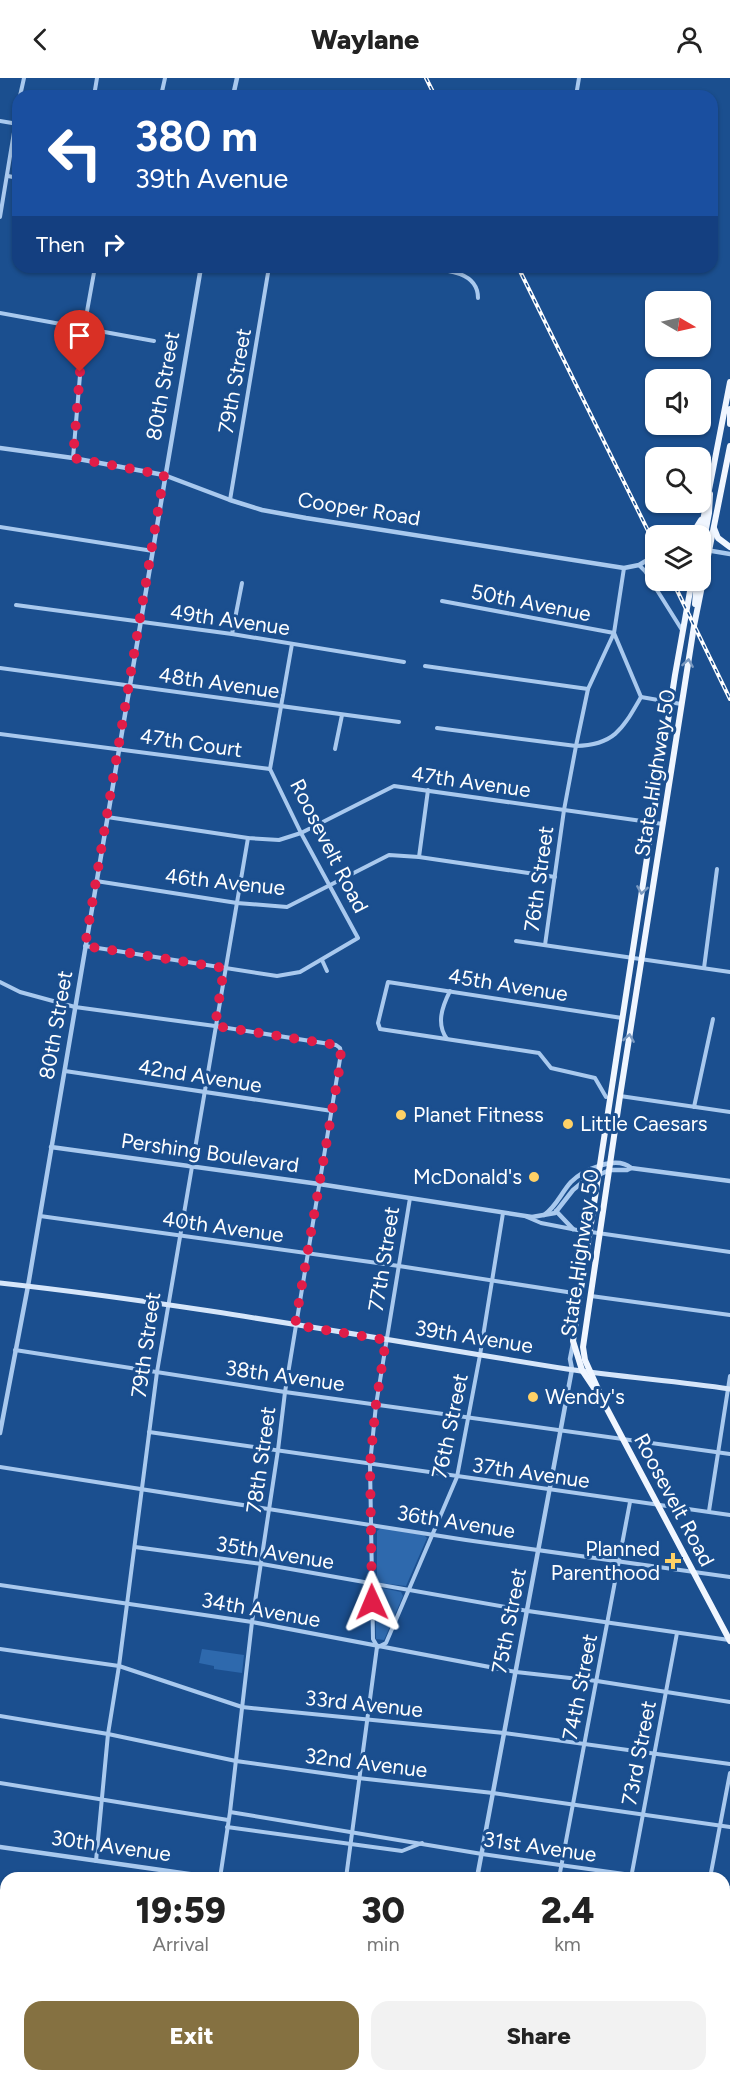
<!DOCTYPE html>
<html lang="en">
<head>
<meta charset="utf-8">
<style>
	:root { --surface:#fff; --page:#f2f2f2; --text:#222; --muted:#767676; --accent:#857141 }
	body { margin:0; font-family:Figtree,sans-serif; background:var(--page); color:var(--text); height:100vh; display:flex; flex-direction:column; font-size:22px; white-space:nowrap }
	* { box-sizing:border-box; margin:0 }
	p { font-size:20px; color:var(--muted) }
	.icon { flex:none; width:33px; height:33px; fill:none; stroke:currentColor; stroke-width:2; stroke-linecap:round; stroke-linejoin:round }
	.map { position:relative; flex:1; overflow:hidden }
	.side { position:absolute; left:0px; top:1794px; width:730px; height:210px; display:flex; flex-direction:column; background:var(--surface); border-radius:18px 18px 0 0; box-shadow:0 2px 4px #0004 }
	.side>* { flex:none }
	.hud { position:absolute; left:12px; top:12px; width:706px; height:183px; border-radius:18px; box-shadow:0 2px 4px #0004; background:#1a4fa0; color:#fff; overflow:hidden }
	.needle { width:39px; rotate:99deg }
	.tools { position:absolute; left:645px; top:213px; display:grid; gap:12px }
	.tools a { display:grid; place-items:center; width:66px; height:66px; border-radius:12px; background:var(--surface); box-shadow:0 2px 4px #0004; font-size:30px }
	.pin { position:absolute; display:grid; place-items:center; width:51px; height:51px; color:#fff; margin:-62px -26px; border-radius:50% 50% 50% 0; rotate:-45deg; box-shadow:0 0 6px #0007 }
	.pin .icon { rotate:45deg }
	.me { position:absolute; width:66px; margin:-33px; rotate:359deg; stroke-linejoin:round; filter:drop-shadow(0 0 4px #0008) }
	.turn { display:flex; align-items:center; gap:21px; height:126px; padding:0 24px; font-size:27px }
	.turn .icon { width:78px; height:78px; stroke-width:2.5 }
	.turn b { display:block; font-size:42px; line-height:51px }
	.then { display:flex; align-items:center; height:57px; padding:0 24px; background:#0003; gap:12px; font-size:22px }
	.eta { display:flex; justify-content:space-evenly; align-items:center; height:102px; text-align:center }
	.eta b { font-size:36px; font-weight:800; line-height:42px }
	.primary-button { display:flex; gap:12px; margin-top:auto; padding:12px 24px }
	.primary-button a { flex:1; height:69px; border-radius:18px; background:var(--accent); color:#fff; font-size:24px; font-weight:800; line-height:69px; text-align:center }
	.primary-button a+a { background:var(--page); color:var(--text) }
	header { display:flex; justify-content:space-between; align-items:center; height:78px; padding:0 24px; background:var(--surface); font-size:27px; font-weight:800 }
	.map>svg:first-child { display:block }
	.green { fill:#2e69ad }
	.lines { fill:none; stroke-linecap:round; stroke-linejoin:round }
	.minor { stroke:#a9c9ee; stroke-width:4 }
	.tertiary { stroke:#a9c9ee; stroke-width:4.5 }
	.secondary { stroke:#d6e6fa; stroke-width:5 }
	.primary { stroke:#f0f6ff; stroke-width:6 }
	.rail-casing { stroke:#fff; stroke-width:4 }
	.rail { stroke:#1b4f8f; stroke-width:1.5; stroke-dasharray:4.5; stroke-linecap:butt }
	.oneway { stroke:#7b9ac1 }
	.route { stroke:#e11d48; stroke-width:10; stroke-dasharray:0 18 }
	.poi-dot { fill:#ffd166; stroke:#1b4f8f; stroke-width:2 }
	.labels { text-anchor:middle; stroke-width:6; stroke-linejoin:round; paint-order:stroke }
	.street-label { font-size:21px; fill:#fff; stroke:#1b4f8f }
	.poi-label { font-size:21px; fill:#fff; stroke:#1b4f8f; text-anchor:start }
</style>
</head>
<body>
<header><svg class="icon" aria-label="back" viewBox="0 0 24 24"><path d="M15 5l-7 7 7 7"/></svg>Waylane<svg class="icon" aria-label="person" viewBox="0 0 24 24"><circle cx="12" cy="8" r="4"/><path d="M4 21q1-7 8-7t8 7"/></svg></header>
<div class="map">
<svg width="730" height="2004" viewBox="0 0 730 2004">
	<rect width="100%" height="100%" fill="#1b4f8f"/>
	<g class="green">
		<polygon points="381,1450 424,1457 427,1460 406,1508 380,1505 377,1502 377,1453"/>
		<polygon points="382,1510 401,1514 403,1518 384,1562 376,1561 376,1514"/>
		<polygon points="202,1571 244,1577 242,1595 214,1591 214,1588 199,1585"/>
	</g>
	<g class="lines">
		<g class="minor">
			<polyline points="20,18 24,0"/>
			<polyline points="94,18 97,0"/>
			<polyline points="161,18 165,0"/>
			<polyline points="576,18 579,0"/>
			<polyline points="0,43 18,46"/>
			<polyline points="8,98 18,100"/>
			<polyline points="0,139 18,30"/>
			<path d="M412 189C435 192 478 189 478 220"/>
			<polyline points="0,235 154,263"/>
			<polyline points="73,380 84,250 95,189"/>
			<polyline points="230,422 269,189"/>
			<polyline points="0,449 153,473"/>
			<polyline points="639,487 645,493 682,552"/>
			<polyline points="16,527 232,556 404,584"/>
			<polyline points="232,556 242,505"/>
			<polyline points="425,588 588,611"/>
			<polyline points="0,590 399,644"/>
			<polyline points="641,619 681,626"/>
			<path d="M437 650 576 668C615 667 623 650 641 619L614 555 442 523"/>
			<polyline points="0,656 270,691"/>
			<polyline points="335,671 342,637"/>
			<polyline points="270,691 292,566"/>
			<polyline points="107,739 248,760 279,762 301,755 394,708 663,746"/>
			<polyline points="419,779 428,712"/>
			<polyline points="96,803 237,825 287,829 389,777 419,779 555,799"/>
			<polyline points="516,863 730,894"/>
			<polyline points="545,867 564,732 576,668 588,611 614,555 624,490"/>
			<polyline points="85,868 277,898 300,894 358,860 301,755 270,691"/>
			<polyline points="322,882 327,893"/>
			<polyline points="704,890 717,791"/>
			<polyline points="0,904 20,914 75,929 215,948 336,967 340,970 341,975 285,1314 278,1372 252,1544 230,1734 220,1800"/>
			<path d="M447 961C436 946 442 929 450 913"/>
			<polyline points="65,993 332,1033"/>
			<polyline points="620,1018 730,1034"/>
			<polyline points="606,1019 595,1000 551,990 539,975 380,951 378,945 388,904 622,940"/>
			<polyline points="694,1029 713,941"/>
			<polyline points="40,1138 399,1188 580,1216"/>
			<polyline points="527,1139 541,1145 577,1152 730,1174"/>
			<polyline points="591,1218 730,1237"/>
			<polyline points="15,1272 285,1314 730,1376"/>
			<polyline points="149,1354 730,1437"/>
			<polyline points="0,1389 466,1462 730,1499"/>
			<polyline points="709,1433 730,1298"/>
			<polyline points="135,1469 262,1486 528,1533 729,1562"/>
			<polyline points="0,1507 252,1544 516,1594 597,1603 730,1624"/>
			<polyline points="377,1568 373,1561 370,1386 376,1327 410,1120"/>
			<polyline points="378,1569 386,1565 457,1399 480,1277 503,1135"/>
			<polyline points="0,1571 119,1588 242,1629 504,1655 730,1686"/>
			<polyline points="0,1638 108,1656 236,1683 358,1700 493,1715 730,1749"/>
			<polyline points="0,1705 228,1742"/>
			<polyline points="230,1734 482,1776 653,1800"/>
			<polyline points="227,1749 402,1773 422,1765"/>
			<polyline points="96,1783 108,1656 119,1588 157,1294 248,760"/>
			<polyline points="346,1800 377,1569"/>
			<polyline points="559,1800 630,1424"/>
			<polyline points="631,1800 677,1555"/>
			<polyline points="710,1800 730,1695"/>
			<polyline points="724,1810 730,1810"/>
			<polyline points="0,1851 6,1852"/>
			<polyline points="0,1911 6,1912"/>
			<polyline points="0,1976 6,1985"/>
			<polyline points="15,1998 19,2004"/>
			<polyline points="99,1998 105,2003 112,2004"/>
			<polyline points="169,1998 205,2004"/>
			<polyline points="621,1998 663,2004"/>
			<polyline points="0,2001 2,2004"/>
			<polyline points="59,2004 59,1998"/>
			<polyline points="155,2004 156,1998"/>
			<polyline points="314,2004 316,1998"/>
			<polyline points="600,2004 600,1998"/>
		</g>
		<g class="tertiary">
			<polyline points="233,18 237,0"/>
			<polyline points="0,370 73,380 164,397 230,422 262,432 306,440 624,490 639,487 656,477"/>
			<polyline points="700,471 730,476"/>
			<polyline points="51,1069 319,1106 532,1139 555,1135 573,1112 584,1103 610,1092 627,1092 631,1090"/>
			<polyline points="556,1133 573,1151"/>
			<path d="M544 1137C556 1129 561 1115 571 1104 583 1092 616 1077 631 1090L730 1103"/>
			<polyline points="0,1355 28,1208 201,189"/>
			<polyline points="0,1769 217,1800"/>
			<polyline points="477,1800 572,1291 570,1281 573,1266"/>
			<polyline points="724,1871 730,1872"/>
			<polyline points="441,2004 442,1998"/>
		</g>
		<path class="secondary" d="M0 1205C190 1226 379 1261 567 1291 621 1299 676 1303 730 1311"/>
		<g class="primary">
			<polyline points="730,331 730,346"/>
			<polyline points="730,368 694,548 620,1018 583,1269 585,1282 606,1329 730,1563"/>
			<polyline points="714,450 718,460 730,469"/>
			<polyline points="691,458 701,442"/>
			<polyline points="700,458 730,304"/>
			<polyline points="708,473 703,467 709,435 710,416"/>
			<polyline points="695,526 697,502"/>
			<polyline points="596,1313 582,1292 573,1263 675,597 692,502"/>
		</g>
		<g class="rail-casing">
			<g id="rail">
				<polyline points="426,0 435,18"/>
				<polyline points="518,189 656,469"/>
				<polyline points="672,502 730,621"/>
			</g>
		</g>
		<use href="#rail" class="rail"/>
	</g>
	<defs><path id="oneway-chevron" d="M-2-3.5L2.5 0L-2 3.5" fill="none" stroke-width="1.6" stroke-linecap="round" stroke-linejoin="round" transform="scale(1.5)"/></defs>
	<g class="oneway">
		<use href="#oneway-chevron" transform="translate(688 585) rotate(-81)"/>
		<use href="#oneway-chevron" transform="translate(642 812) rotate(99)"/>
		<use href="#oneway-chevron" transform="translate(629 960) rotate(-81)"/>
	</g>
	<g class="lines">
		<polyline class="route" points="80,294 73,380 164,397 85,868 224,890 215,948 336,967 340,970 341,981 295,1247 386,1262 376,1326 370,1386 372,1524"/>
	</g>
	<g class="poi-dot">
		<circle cx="401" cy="1037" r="6"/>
		<circle cx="568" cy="1046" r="6"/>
		<circle cx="534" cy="1099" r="6"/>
		<circle cx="533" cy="1319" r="6"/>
		<path d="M670 1474h6v6h6v6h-6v6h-6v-6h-6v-6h6z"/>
	</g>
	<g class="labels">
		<g class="street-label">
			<text transform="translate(235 303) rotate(-80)" y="7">79th Street</text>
			<text transform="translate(163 308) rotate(-80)" y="7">80th Street</text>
			<text transform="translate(359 431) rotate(9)" y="7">Cooper Road</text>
			<text transform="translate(531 525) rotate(11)" y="7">50th Avenue</text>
			<text transform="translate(230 542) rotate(8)" y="7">49th Avenue</text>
			<text transform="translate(219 605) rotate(8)" y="7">48th Avenue</text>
			<text transform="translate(191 665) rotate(8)" y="7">47th Court</text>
			<text transform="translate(655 695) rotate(-81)" y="7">State Highway 50</text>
			<text transform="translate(471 704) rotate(8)" y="7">47th Avenue</text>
			<text transform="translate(329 768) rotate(63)" y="7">Roosevelt Road</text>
			<text transform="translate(539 801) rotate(-82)" y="7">76th Street</text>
			<text transform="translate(225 804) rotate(6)" y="7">46th Avenue</text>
			<text transform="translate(508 907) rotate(9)" y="7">45th Avenue</text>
			<text transform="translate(56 947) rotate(-80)" y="7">80th Street</text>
			<text transform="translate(200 998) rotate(9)" y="7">42nd Avenue</text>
			<text transform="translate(210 1075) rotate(8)" y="7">Pershing Boulevard</text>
			<text transform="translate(223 1149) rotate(8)" y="7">40th Avenue</text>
			<text transform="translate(580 1175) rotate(-82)" y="7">State Highway 50</text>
			<text transform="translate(384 1181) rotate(-81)" y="7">77th Street</text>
			<text transform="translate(474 1259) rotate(9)" y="7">39th Avenue</text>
			<text transform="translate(146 1267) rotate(-82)" y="7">79th Street</text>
			<text transform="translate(285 1298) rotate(8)" y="7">38th Avenue</text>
			<text transform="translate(450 1348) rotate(-78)" y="7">76th Street</text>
			<text transform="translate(261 1382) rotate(-82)" y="7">78th Street</text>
			<text transform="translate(531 1395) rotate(8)" y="7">37th Avenue</text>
			<text transform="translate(674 1422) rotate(62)" y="7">Roosevelt Road</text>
			<text transform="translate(456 1444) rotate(9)" y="7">36th Avenue</text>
			<text transform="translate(275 1475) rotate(9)" y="7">35th Avenue</text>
			<text transform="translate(261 1532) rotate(10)" y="7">34th Avenue</text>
			<text transform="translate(509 1543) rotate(-79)" y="7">75th Street</text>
			<text transform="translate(580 1609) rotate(-79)" y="7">74th Street</text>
			<text transform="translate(364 1626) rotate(6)" y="7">33rd Avenue</text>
			<text transform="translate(639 1675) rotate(-79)" y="7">73rd Street</text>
			<text transform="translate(366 1685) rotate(7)" y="7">32nd Avenue</text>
			<text transform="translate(111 1768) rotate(8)" y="7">30th Avenue</text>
			<text transform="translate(540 1769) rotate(8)" y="7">31st Avenue</text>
		</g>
		<g class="poi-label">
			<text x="413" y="1044">Planet Fitness</text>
			<text x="580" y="1053">Little Caesars</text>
			<text x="522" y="1106" text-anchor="end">McDonald's</text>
			<text x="545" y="1326">Wendy's</text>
			<text x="660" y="1478" text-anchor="end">Planned<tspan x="660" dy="24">Parenthood</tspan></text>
		</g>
	</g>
</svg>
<div class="tools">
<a><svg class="needle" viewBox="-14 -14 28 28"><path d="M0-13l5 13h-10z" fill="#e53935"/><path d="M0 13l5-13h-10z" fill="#767676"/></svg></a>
<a><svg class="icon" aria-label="sound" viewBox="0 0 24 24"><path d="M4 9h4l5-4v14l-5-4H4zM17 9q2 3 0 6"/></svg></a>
<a><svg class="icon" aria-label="search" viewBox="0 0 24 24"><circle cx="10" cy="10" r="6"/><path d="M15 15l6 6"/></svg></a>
<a><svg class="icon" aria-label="layers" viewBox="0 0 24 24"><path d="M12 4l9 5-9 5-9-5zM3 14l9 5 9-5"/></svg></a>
</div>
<div class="pin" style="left:80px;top:294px;background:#d93025"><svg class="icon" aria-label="arrive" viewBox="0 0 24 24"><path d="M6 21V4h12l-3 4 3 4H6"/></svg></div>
<svg class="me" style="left:372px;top:1524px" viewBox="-20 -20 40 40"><path d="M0-17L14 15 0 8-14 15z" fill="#e11d48" stroke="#fff" stroke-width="4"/></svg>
<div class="hud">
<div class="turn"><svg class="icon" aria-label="left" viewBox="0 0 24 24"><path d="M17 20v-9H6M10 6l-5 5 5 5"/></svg><div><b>380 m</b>39th Avenue</div></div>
<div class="then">Then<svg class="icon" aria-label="right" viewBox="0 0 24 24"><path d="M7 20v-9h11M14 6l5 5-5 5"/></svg></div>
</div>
<section class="side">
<div class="eta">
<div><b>19:59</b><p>Arrival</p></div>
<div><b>30</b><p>min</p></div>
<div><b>2.4</b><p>km</p></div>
</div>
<div class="primary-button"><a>Exit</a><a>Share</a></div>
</section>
</div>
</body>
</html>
